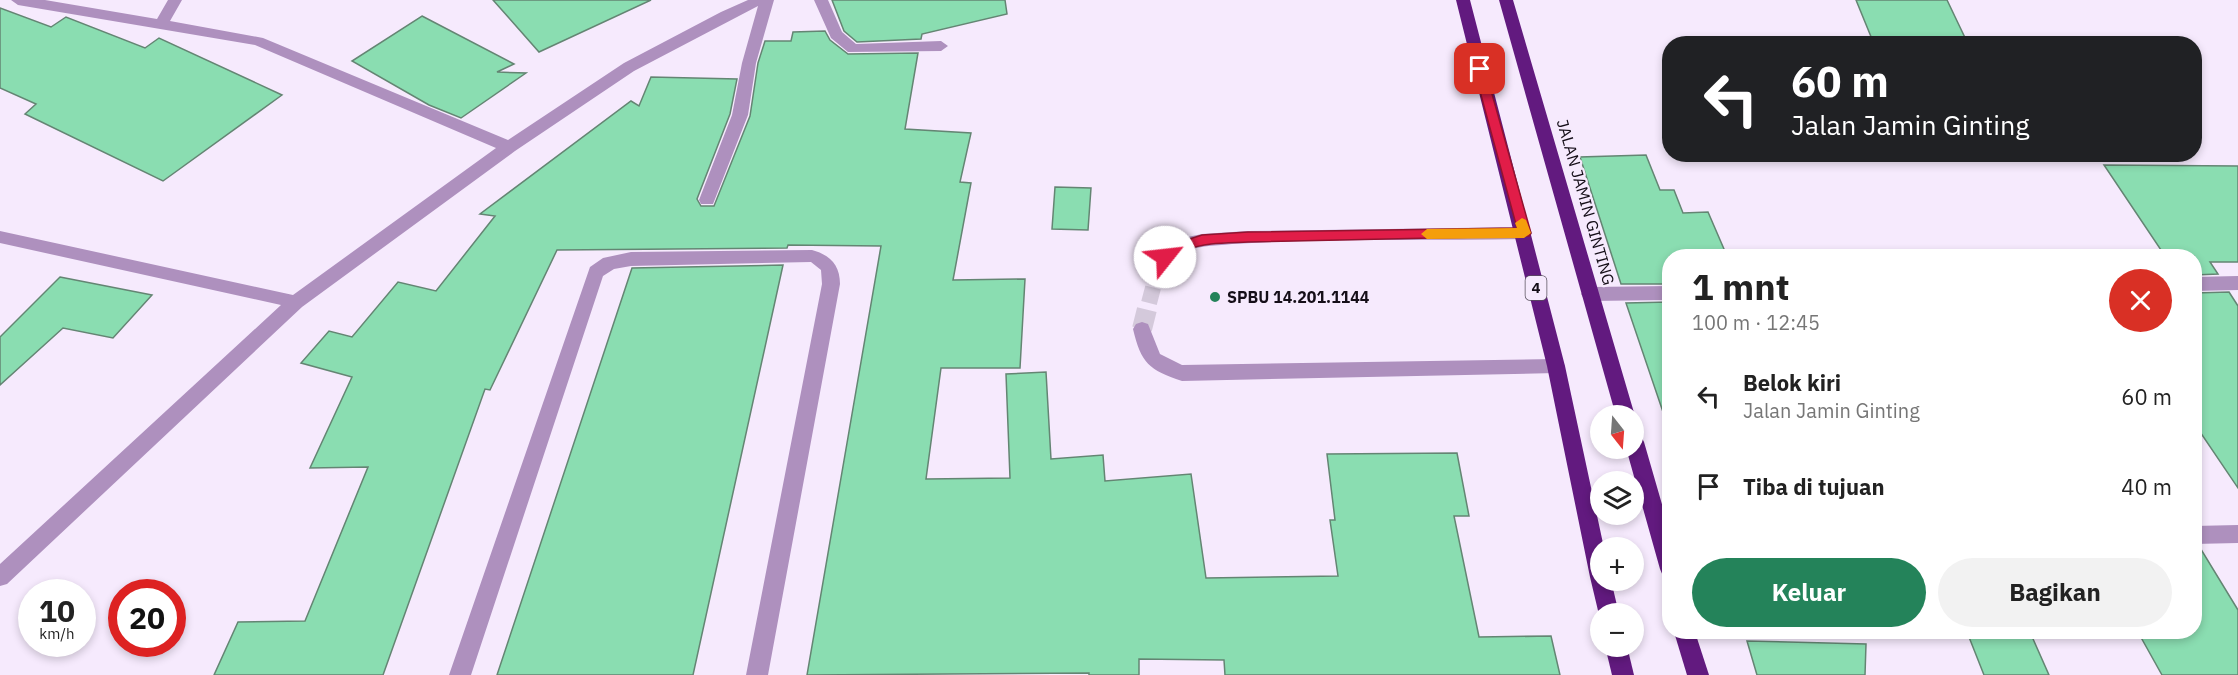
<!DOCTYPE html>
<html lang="id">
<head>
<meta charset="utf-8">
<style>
	:root { --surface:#fff; --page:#f2f2f2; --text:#222; --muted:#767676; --accent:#24835a }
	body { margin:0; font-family:"IBM Plex Sans",sans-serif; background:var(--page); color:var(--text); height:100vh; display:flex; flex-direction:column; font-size:22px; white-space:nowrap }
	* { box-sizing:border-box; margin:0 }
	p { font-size:20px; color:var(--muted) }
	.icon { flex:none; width:33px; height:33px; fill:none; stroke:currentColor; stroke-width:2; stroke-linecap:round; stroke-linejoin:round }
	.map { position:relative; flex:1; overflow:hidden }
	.sheet { position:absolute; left:1662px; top:249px; width:540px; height:390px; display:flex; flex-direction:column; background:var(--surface); border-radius:24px; box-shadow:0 3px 9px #0003 }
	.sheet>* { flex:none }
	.hud { position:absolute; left:1662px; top:36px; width:540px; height:126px; border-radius:24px; box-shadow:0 3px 9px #0003; background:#202124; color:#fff; overflow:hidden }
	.needle { width:39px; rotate:163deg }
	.buttons { position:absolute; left:1590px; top:405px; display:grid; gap:12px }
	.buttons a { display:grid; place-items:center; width:54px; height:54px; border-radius:50%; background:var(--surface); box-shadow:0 3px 9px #0003; font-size:30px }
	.speed { position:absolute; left:18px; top:579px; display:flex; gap:12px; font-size:30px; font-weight:700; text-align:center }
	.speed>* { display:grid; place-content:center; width:78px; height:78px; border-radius:50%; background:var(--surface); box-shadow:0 3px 9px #0003; line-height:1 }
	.speed small { font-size:15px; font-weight:400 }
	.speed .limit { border:9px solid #d22; background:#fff; color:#111 }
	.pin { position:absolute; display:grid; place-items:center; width:51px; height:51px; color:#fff; margin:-26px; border-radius:12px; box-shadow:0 3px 9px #0006 }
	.me { position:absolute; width:66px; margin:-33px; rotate:61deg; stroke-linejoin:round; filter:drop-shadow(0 0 4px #0008) }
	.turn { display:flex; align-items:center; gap:21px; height:126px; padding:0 30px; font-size:27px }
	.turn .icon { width:78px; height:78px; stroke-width:2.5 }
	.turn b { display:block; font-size:42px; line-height:51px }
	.round { display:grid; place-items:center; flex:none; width:63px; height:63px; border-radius:32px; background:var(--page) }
	.head { display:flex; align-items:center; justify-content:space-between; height:102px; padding:0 30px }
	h1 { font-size:36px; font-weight:700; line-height:45px }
	.action { display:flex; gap:12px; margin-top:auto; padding:12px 30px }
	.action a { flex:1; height:69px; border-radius:36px; background:var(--accent); color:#fff; font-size:24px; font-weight:700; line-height:69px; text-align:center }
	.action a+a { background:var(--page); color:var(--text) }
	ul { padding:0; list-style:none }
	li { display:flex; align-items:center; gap:18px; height:90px; padding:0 30px }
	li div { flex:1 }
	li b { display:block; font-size:22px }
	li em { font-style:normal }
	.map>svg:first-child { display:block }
	.building { fill:#8addb1; stroke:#648573; stroke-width:1.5 }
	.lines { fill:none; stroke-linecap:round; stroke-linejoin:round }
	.minor-tunnel-far1 { stroke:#d4c9db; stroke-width:16; stroke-dasharray:16 8; stroke-linecap:butt }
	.minor-tunnel { stroke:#d4c9db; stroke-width:20; stroke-dasharray:20 10; stroke-linecap:butt }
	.minor { fill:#ae90be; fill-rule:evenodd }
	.highway { fill:#621a7f; fill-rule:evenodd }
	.route { fill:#e11d48; stroke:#92132f; stroke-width:1.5 }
	.slow { fill:#f59e0b }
	.poi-dot { fill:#24835a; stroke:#f6eafd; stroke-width:2 }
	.labels { text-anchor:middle; stroke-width:4.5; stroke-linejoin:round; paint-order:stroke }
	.shield { fill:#f6eafd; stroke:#58505d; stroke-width:1.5 }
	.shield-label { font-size:15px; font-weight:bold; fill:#150e18 }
	.street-label { font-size:16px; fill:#150e18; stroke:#f6eafd }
	.poi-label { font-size:16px; font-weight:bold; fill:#150e18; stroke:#f6eafd; text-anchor:start }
</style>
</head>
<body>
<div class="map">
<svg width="2238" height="675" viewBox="0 0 2238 675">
	<rect width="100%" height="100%" fill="#f6eafd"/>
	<g class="building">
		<polygon points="493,0 651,0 539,52"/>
		<polygon points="832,0 1005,0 1007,14 922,34 921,39 857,42 844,31"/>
		<polygon points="1856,0 1947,0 1968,44 1874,44"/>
		<polygon points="0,8 51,27 66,17 145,48 159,38 282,95 163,181 25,114 36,104 0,88"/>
		<polygon points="422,16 514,64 497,72 526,73 461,118 429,105 352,61"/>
		<polygon points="825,31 830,40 848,54 918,53 905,129 971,133 960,182 971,183 953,280 1025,279 1020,368 941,368 926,479 1010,478 1006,374 1046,372 1051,459 1103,455 1105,481 1191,474 1206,578 1338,576 1330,520 1335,520 1327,454 1457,453 1469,516 1454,516 1479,637 1551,636 1560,675 1225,675 1224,660 1139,659 1139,675 1089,675 1089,673 807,675 881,246 788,245 787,248 557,250 490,390 485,389 383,675 214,675 238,622 305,621 368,467 310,468 352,377 301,363 329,331 352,337 398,282 436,291 495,216 480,214 631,101 639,106 651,77 737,79 730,114 697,199 701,206 714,206 750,116 758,63 765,41 791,41 793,32"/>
		<polygon points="1646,155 1660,190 1674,190 1683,213 1708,212 1727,256 1670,256 1670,284 1621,284 1580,157"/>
		<polygon points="2104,165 2238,166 2238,262 2210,262 2218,274 2194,275 2194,256 2165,256"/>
		<polygon points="1055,187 1091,188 1088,230 1052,229"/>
		<polygon points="783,265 693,675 497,675 632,268"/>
		<polygon points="60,277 152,295 113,338 63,328 0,385 0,337"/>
		<polygon points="2229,292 2238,306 2238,488 2194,423 2194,293"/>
		<polygon points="1670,302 1670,411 1663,412 1626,303"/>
		<polygon points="2194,546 2199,546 2238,610 2238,675 2162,675 2138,632 2194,632"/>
		<polygon points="1967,632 2030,632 2049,675 1984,675"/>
		<polygon points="1747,641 1866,644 1865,675 1757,675"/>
	</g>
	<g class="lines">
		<polyline class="minor-tunnel-far1" points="1149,303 1158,269"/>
		<polyline class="minor-tunnel" points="1142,329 1149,301"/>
		<g class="minor">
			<polygon points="11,0 45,0 157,19 168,0 182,0 170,21 263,38 508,140 624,63 721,12 748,0 774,0 756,63 748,115 713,204 701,204 699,200 732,115 742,63 758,6 634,71 515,151 302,307 7,584 0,586 0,564 281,305 0,243 0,231 293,295 496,148 255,45 18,5"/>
			<polygon points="814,0 828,0 842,32 856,44 941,41 948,46 941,51 848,52 831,38"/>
			<path d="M1524 227 1530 229 1532 233 1530 237 1524 239C1427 241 1329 238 1232 244 1213 246 1195 245 1179 255 1168 262 1168 279 1152 274L1149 269 1164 247 1183 238 1202 234 1248 231Z"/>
			<path d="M812 250C830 255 840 265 840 284L768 675H746L822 284 821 270 811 262 631 266 614 269 603 276 471 675H449L590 267 603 258 631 252Z"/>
			<polygon points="2238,276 2238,290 2194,291 2194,277"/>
			<polygon points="1670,286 1670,300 1590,301 1584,299 1581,294 1584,289 1590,287"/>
			<path d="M1142 322 1148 324 1160 354 1182 365 1556 359 1562 361 1565 366 1562 371 1556 373 1182 381C1149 370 1141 363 1133 329L1136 324Z"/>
			<polygon points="2238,525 2238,543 2194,544 2194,526"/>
		</g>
		<g class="highway">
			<polygon points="1456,0 1470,0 1565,366 1604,548 1600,548 1600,580 1611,580 1619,614 1600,614 1600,619 1590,577 1547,366"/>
			<polygon points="1499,0 1513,0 1635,416 1634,420 1634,416 1616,416"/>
			<polygon points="1634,434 1641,436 1644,442 1670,532 1670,578 1663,576 1660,569 1626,448 1634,448"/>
			<polygon points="1674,632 1695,632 1709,675 1687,675"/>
			<polygon points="1605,646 1627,646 1634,675 1612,675"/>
		</g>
	</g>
	<path class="route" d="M1480 65 1485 69 1531 233 1529 236 1248 242C1227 243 1206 242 1186 250 1177 254 1171 264 1160 261L1158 257 1174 244 1202 235 1248 232 1517 228 1474 69Z"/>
	<polygon class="slow" points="1522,218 1526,220 1531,233 1524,238 1427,239 1421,234 1427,229 1517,228 1515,223"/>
	<circle class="poi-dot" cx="1215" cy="297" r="6"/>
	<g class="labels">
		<rect class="shield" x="1525.5" y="276" width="21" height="24" rx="4.5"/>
		<g class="shield-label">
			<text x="1536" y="293">4</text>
		</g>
		<g class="street-label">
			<text transform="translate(1586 202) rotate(74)" y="6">JALAN JAMIN GINTING</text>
		</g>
		<g class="poi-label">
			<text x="1227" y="303">SPBU 14.201.1144</text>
		</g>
	</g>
</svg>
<div class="buttons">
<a><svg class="needle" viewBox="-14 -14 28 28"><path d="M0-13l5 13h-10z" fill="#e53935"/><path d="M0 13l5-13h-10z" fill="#767676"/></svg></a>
<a><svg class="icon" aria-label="layers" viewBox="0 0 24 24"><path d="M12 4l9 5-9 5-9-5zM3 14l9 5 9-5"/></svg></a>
<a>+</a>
<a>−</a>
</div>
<div class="speed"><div>10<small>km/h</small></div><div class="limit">20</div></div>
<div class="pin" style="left:1480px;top:69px;background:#d93025"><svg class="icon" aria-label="arrive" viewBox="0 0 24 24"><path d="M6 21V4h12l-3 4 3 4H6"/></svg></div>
<svg class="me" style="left:1165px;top:257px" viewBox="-20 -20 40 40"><circle r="19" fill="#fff"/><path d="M0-13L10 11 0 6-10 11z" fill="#e11d48"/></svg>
<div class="hud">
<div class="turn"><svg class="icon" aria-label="left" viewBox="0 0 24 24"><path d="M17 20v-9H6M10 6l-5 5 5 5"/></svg><div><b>60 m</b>Jalan Jamin Ginting</div></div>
</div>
<section class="sheet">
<div class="head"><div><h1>1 mnt</h1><p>100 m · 12:45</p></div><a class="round" style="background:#d93025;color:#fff"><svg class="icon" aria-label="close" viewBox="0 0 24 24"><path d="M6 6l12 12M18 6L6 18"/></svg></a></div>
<ul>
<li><svg class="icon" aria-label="left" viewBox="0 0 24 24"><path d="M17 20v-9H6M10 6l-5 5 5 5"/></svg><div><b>Belok kiri</b><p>Jalan Jamin Ginting</p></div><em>60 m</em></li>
<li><svg class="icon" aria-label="arrive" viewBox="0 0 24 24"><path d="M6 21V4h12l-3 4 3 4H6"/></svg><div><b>Tiba di tujuan</b></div><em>40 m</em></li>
</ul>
<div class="action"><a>Keluar</a><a>Bagikan</a></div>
</section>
</div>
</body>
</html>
